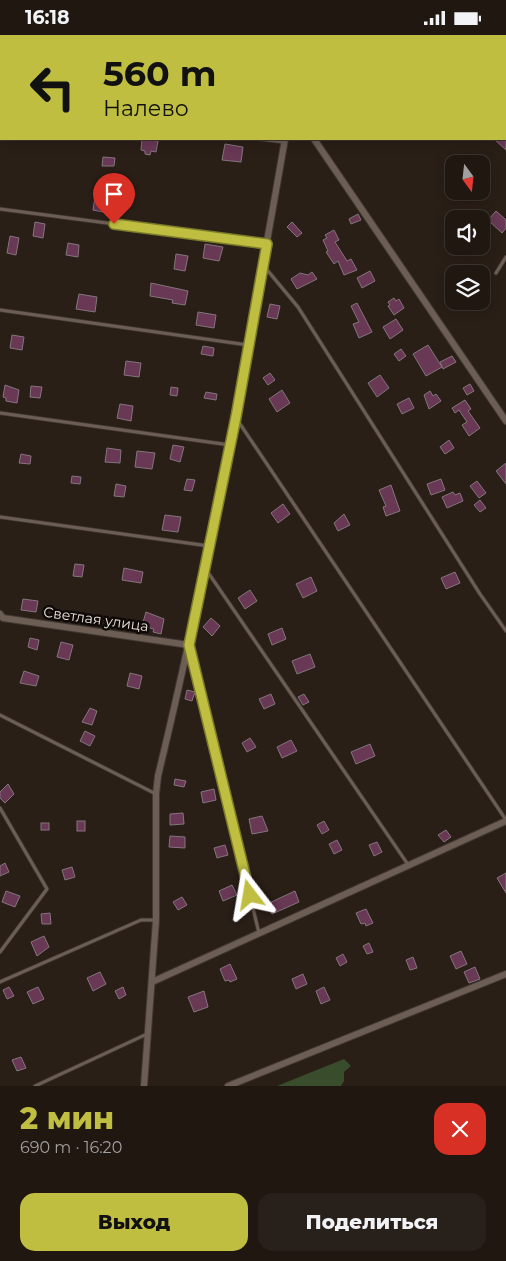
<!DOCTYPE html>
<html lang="ru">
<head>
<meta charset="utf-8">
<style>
	:root { --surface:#201711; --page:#28201a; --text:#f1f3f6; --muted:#a29f9f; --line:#3d3631; --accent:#bfbe41 }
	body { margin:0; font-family:Montserrat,sans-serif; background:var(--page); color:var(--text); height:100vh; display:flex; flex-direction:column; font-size:19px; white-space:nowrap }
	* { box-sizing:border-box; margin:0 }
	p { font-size:16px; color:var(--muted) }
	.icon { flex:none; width:28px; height:28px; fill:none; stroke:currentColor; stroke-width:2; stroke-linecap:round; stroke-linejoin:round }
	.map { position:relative; height:1051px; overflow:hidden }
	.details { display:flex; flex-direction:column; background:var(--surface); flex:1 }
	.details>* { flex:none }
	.banner { position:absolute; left:0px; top:0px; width:506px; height:105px; box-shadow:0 2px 12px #0003,0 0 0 1px var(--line); background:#bfbe41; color:#111; overflow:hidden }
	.needle { width:32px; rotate:165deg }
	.buttons { position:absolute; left:445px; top:120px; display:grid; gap:10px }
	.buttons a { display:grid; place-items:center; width:45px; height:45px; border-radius:10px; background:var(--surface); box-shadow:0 2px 12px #0003,0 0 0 1px var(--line); font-size:25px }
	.pin { position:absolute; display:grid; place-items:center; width:42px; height:42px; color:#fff; margin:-51px -21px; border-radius:50% 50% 50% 0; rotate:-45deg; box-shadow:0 0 5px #0007 }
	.pin .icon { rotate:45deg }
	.me { position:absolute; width:55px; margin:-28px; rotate:346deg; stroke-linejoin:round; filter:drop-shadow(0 0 4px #0008) }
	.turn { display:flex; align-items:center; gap:18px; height:105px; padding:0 20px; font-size:22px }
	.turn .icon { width:65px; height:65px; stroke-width:2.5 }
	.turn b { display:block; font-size:35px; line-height:42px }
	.round { display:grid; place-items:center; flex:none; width:52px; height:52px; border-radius:15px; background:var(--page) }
	.summary { display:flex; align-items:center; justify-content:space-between; height:85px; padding:0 20px }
	h1 { font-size:30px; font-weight:800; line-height:38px; color:var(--accent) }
	.cta { display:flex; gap:10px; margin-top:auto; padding:10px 20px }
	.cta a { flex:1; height:58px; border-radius:15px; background:var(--accent); color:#111; font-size:20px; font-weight:800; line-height:58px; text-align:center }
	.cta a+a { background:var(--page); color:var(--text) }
	.status { display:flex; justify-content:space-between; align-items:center; height:35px; padding:0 25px; background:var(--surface); direction:ltr }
	.status svg { height:14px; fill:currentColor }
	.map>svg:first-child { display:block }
	.green { fill:#394c2c }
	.building { fill:#683854; stroke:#84757d }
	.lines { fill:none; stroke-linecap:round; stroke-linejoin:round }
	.lane-casing { stroke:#423934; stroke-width:4.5 }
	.street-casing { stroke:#423934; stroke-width:8 }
	.lane { stroke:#6c5e55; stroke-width:3 }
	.street { stroke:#6c5e55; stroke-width:6 }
	.route-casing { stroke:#7c7c2a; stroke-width:12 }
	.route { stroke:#bfbe41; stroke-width:9 }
	.labels { text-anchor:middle; stroke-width:5; stroke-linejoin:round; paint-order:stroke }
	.street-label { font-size:14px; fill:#ede5e0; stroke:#0f0a07 }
</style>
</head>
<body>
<div class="status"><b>16:18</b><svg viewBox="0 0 49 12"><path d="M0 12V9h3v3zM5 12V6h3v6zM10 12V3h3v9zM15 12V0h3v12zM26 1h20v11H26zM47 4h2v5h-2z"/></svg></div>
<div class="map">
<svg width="506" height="1051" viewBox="0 0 506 1051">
	<rect width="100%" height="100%" fill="#2a1f17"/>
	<polygon class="green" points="344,1024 351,1031 344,1037 344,1046 341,1051 277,1051"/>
	<g class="building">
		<polygon points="142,104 158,106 156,117 151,116 150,120 145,119 145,116 141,115"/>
		<polygon points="494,104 506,104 506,115"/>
		<polygon points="225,109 243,112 241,127 222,125"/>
		<polygon points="103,122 115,123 114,131 102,131"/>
		<polygon points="96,154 106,155 103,177 93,175"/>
		<polygon points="496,176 506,185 506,193 502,198 488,185"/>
		<polygon points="358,179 361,185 351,189 349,184"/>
		<polygon points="35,187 45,189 43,203 33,201"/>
		<polygon points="292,187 302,198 297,202 287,192"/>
		<polygon points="334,195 339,205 335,207 347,226 351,224 357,235 344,240 338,226 334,229 326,217 328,216 323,205 327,203 325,200"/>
		<polygon points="10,201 19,203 16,220 7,218"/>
		<polygon points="68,208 79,210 78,222 66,220"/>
		<polygon points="205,209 223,212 219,226 203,223"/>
		<polygon points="176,219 188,221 185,236 174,234"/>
		<polygon points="370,236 375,246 362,253 357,243"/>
		<polygon points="312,237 317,244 297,254 291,244 300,238 308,240"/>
		<polygon points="151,248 188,256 185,270 172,268 173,265 150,261"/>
		<polygon points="79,259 97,262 95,277 76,274"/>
		<polygon points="394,263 396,266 399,264 404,273 394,280 388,271 390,270 388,267"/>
		<polygon points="357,268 372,297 359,303 353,289 359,287 351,271"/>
		<polygon points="270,269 280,271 277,284 267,282"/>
		<polygon points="198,277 216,280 214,293 196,290"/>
		<polygon points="396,284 403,295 390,304 383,292"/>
		<polygon points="12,300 24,302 22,315 10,313"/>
		<polygon points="428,310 442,332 426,341 413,319"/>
		<polygon points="203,311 214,313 213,321 201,319"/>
		<polygon points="401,314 406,321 399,326 394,319"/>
		<polygon points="452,321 456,327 443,334 440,327"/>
		<polygon points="126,326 141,328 139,342 124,340"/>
		<polygon points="270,338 275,345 268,350 263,343"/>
		<polygon points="380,340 389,353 377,362 368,348"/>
		<polygon points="470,349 474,356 467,360 463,353"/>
		<polygon points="5,350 19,355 17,368 6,366 6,363 3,362"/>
		<polygon points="31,351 42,352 40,363 30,362"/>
		<polygon points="171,352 178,353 177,361 170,360"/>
		<polygon points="282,355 290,368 277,377 269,364"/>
		<polygon points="430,356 433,361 436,359 441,366 429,374 424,360"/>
		<polygon points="206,357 217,359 216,365 204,363"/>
		<polygon points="409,363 414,373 402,379 397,369"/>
		<polygon points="465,365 471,374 468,376 480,393 469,401 462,390 467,387 459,375 455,378 452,373"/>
		<polygon points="120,369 133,371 131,386 117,383"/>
		<polygon points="449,405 454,413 445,419 440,412"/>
		<polygon points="173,410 184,412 180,427 170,424"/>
		<polygon points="107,413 121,415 120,428 105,427"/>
		<polygon points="137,416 155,418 152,434 135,432"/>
		<polygon points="21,419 31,421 30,429 19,428"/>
		<polygon points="506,428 506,449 496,436"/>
		<polygon points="72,441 81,442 80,449 71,448"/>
		<polygon points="187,444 195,445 192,456 184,455"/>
		<polygon points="441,444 445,455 431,460 427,449"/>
		<polygon points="477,446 486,458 479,463 470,451"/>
		<polygon points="116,449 126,451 124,462 114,461"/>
		<polygon points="391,450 400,476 386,481 383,472 386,471 379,455"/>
		<polygon points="453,457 455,460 460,458 463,466 447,473 442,462"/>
		<polygon points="480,465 486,473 480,477 474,470"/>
		<polygon points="283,469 290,479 278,488 271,478"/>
		<polygon points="344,479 350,490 338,496 334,488"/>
		<polygon points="165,480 181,482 178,497 162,495"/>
		<polygon points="75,529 84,530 82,542 73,541"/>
		<polygon points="124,533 143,537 141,548 122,545"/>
		<polygon points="455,537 460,548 446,554 441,543"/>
		<polygon points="311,542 317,556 303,563 296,549"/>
		<polygon points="250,555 257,566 245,574 238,563"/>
		<polygon points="23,564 38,566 36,577 21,575"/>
		<polygon points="146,577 164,584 161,599 153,597 154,594 142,591"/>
		<polygon points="211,583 220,591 212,601 203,592"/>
		<polygon points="282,593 286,604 272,610 268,599"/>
		<polygon points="30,603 39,605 37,615 28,612"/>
		<polygon points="61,607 73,610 69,625 57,622"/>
		<polygon points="310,619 315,632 297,639 292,626"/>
		<polygon points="24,636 39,641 36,651 20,648"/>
		<polygon points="130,638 142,641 139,654 127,651"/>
		<polygon points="187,655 195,657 192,666 185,664"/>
		<polygon points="271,659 275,669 264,674 259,664"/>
		<polygon points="304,659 309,667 303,670 298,662"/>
		<polygon points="90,673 97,676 92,690 82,687"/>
		<polygon points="85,696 95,701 90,711 80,706"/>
		<polygon points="250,703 256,712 247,717 242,708"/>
		<polygon points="291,705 297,716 282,723 277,712"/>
		<polygon points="370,709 375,721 356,729 351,717"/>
		<polygon points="175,744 186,746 184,752 174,750"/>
		<polygon points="8,749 14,759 5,768 0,763 0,757"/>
		<polygon points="214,754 216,765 203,768 201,757"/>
		<polygon points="183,778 184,789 170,790 170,779"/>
		<polygon points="262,781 268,796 252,799 249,784"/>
		<rect x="77" y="786" width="8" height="10"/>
		<polygon points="324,786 329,795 322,799 317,790"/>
		<rect x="41" y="788" width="8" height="7"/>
		<polygon points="446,795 451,802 444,807 438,800"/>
		<polygon points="170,801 185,802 185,813 169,812"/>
		<polygon points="337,805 342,815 334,819 329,809"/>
		<polygon points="377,807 382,817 374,821 369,810"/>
		<polygon points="225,810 228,820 217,823 214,813"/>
		<polygon points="5,828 9,837 0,841 0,831"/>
		<polygon points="72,832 75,842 65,845 62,835"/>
		<polygon points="506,838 506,858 497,843"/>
		<polygon points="232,850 237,860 223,866 219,856"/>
		<polygon points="6,856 20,861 15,872 2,867"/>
		<polygon points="295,856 299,867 272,879 267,869"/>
		<polygon points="182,862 187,870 178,875 173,867"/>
		<polygon points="366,874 373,888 366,891 365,888 361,889 356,878"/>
		<polygon points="50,878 51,889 42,889 41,879"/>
		<polygon points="44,901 49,912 37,921 31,907"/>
		<polygon points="369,908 373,917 367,919 363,911"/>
		<polygon points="461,916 467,929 456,934 450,921"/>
		<polygon points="343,919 347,927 340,931 336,923"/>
		<polygon points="413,922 417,933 410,935 406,925"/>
		<polygon points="230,929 237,944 230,947 229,945 225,946 220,934"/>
		<polygon points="475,932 480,944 469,948 464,937"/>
		<polygon points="100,937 106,949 93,956 87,943"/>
		<polygon points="303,939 307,949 296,954 292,944"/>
		<polygon points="9,952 14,961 7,964 3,955"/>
		<polygon points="38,952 44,964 33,969 27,957"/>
		<polygon points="123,952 126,960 119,964 115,956"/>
		<polygon points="324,952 330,965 321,969 316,956"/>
		<polygon points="204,956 208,972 194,977 188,962"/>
		<polygon points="21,1022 26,1033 17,1036 12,1025"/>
	</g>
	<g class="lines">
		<g class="lane-casing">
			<g id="lane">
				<polyline points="0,69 1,69"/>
				<polyline points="260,104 284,107"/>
				<polyline points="0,174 267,209"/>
				<polyline points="263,230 298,272 480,559 506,596"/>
				<polyline points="496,238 506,222"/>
				<polyline points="0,275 248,310"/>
				<polyline points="0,378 230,410"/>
				<polyline points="236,383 506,785"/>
				<polyline points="0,482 209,511"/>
				<polyline points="205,533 409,831"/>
				<polyline points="189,610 259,898"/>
				<polyline points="0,680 156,759"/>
				<polyline points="0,773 47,854 0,917"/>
				<polyline points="0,947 141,885 155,885"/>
				<polyline points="35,1051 147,999"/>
			</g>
		</g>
		<g class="street-casing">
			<g id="street">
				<polyline points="243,0 244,1"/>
				<polyline points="299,1 299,0"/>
				<polyline points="393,1 394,0"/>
				<polyline points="314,104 506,386"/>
				<polyline points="0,579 3,583 189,610"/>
				<polyline points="152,947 506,786"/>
				<path d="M144 1051 156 885V759L158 741C209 530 248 317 285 104"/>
				<polyline points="228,1051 506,939"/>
			</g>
		</g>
		<use href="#lane" class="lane"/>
		<use href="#street" class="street"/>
	</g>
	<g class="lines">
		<g class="route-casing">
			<polyline id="route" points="114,189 267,209 236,382 189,610 250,860"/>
		</g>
		<use href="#route" class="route"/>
	</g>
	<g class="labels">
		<g class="street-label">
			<text transform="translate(96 584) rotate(8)" y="5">Светлая улица</text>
		</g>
	</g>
</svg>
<div class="buttons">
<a><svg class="needle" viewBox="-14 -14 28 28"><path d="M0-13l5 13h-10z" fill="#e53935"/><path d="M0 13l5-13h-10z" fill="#a29f9f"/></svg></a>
<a><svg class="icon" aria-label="sound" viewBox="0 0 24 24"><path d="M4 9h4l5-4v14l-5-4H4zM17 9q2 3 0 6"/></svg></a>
<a><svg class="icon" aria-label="layers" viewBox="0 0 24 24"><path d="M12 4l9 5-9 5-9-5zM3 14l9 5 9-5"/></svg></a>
</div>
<div class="pin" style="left:114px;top:189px;background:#d93025"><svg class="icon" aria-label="arrive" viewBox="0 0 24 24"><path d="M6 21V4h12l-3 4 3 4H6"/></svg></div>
<svg class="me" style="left:250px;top:860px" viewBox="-20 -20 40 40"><path d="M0-17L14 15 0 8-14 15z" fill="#bfbe41" stroke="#fff" stroke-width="4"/></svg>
<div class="banner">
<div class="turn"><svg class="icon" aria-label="left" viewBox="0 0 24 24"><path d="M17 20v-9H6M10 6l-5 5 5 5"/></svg><div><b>560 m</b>Налево</div></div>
</div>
</div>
<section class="details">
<div class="summary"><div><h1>2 мин</h1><p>690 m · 16:20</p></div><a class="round" style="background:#d93025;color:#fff"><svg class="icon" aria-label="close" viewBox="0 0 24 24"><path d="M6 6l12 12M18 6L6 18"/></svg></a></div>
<div class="cta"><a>Выход</a><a>Поделиться</a></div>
</section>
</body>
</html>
